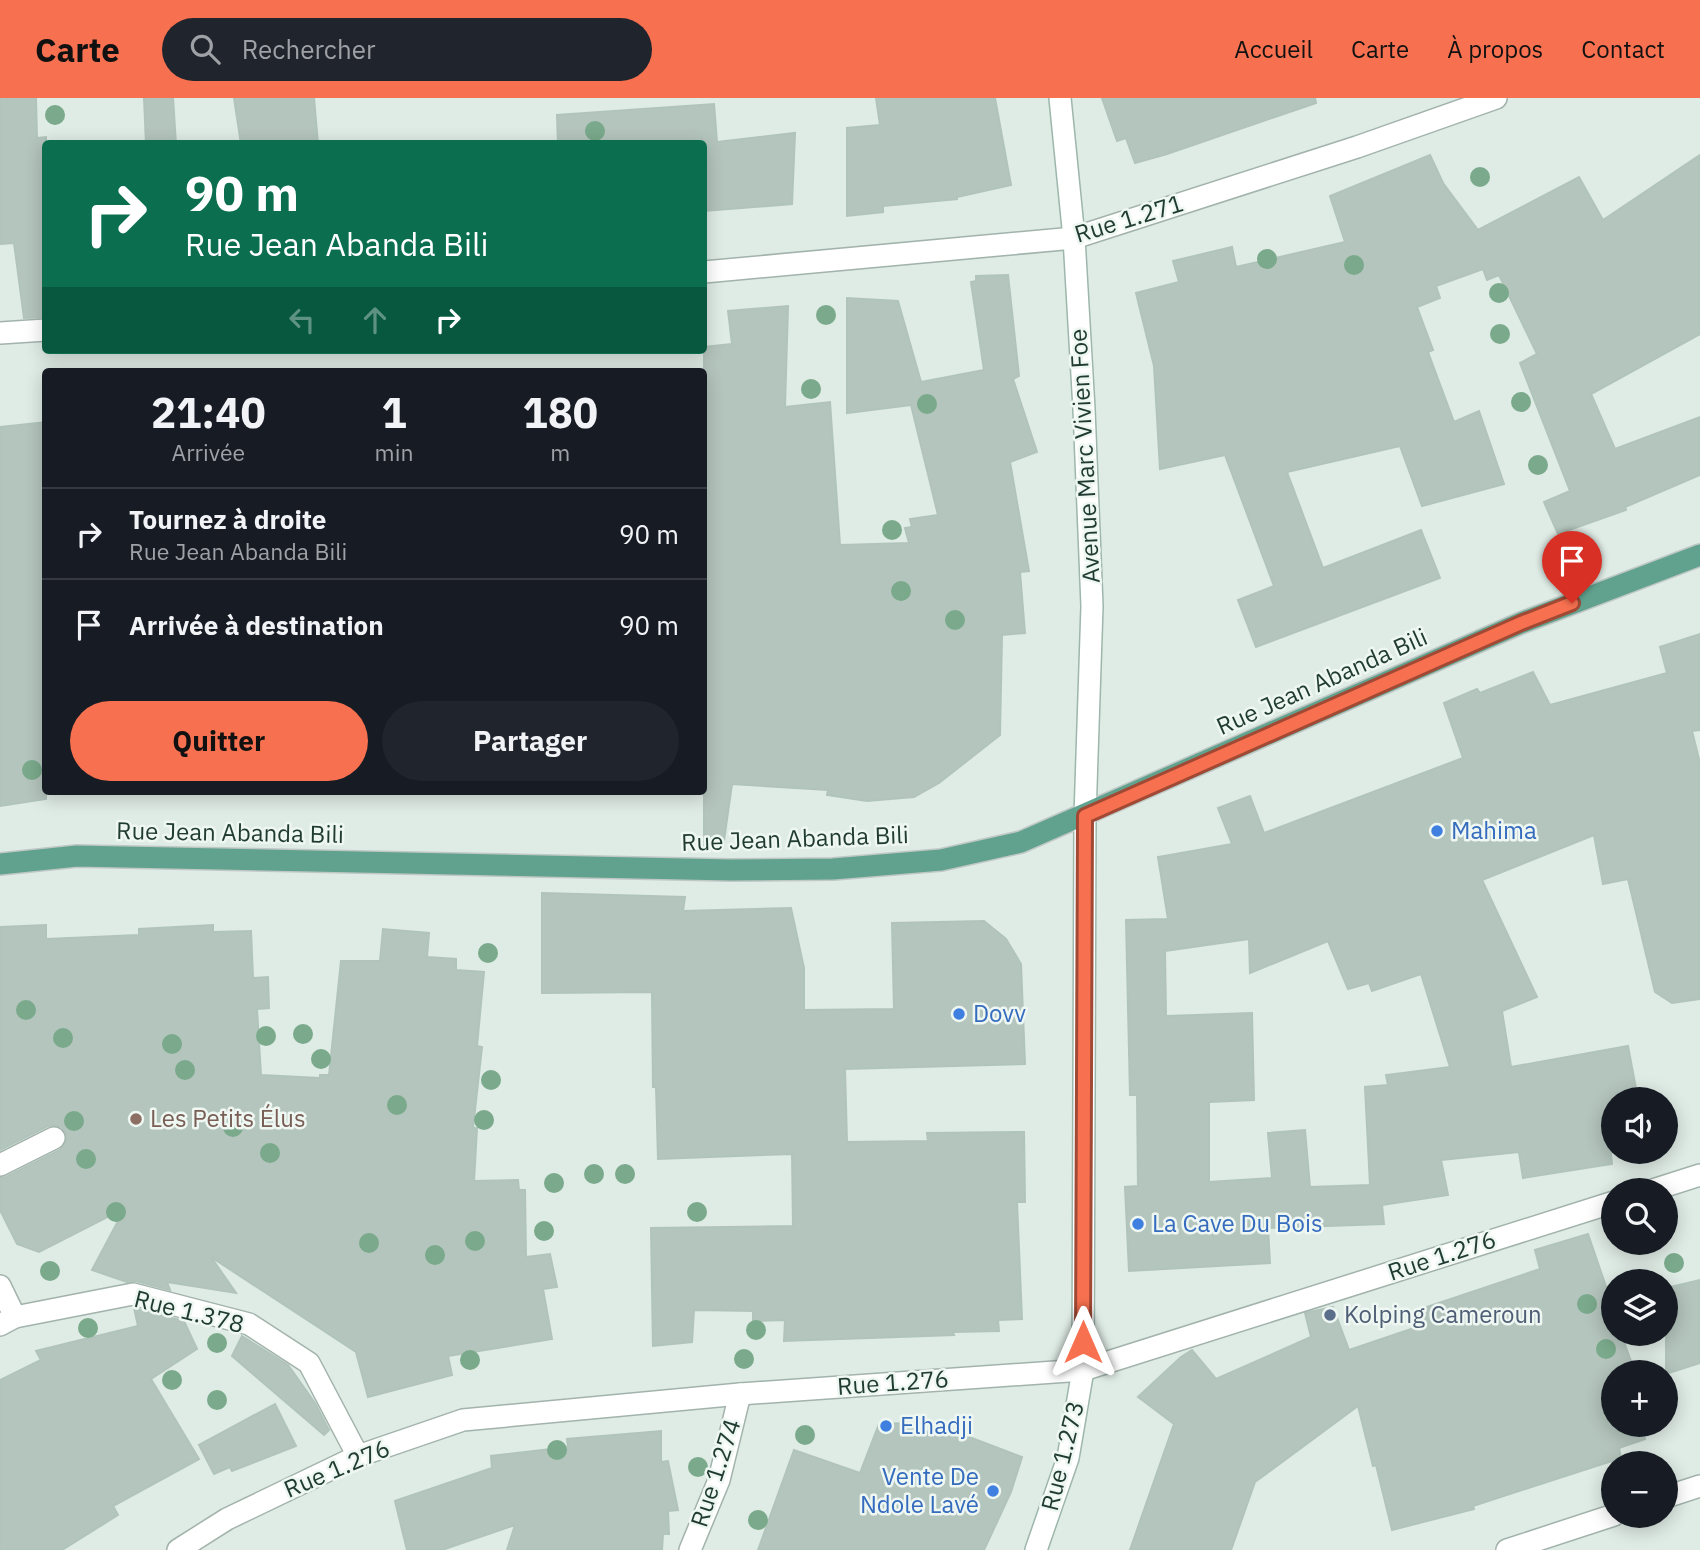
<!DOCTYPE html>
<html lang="fr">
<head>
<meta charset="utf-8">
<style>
	:root { --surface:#171b24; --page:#20242c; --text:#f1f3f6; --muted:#9ea1a6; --line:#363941; --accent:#f77150 }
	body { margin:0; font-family:"IBM Plex Sans",sans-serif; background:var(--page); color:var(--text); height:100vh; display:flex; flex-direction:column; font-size:26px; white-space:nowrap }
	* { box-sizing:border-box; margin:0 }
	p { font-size:23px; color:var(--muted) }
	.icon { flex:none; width:38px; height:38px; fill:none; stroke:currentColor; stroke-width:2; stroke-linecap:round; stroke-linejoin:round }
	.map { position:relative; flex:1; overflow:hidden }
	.side { position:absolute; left:42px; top:270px; width:665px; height:427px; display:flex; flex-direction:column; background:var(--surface); border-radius:7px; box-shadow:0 4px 18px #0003 }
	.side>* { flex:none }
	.guide { position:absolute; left:42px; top:42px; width:665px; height:214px; border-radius:7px; box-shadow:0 4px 18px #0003; background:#0b6e4f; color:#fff; overflow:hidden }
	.buttons { position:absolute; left:1601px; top:989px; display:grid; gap:14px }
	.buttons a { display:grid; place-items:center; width:77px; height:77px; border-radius:50%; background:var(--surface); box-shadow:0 4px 18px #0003; font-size:35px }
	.pin { position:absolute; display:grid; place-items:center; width:60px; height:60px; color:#fff; margin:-72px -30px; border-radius:50% 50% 50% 0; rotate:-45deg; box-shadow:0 0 7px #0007 }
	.pin .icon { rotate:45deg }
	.me { position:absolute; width:77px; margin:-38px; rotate:0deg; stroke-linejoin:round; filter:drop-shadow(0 0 5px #0008) }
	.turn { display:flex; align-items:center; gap:24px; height:147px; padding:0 28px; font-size:32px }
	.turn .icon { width:91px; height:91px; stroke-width:2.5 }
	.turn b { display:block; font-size:49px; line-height:60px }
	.lanes { display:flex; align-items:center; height:66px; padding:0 28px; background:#0003; justify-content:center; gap:35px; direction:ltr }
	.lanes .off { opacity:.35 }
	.eta { display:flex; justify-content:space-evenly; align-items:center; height:119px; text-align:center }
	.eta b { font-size:42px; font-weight:800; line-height:49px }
	.action { display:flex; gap:14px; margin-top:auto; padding:14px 28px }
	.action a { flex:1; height:80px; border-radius:42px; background:var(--accent); color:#111; font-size:28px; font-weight:800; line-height:80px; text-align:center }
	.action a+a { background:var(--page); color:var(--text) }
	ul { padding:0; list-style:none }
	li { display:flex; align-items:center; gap:21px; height:91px; padding:0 28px; border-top:2px solid var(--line) }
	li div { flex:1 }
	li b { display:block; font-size:26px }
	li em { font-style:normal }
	header { display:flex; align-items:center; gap:42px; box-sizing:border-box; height:98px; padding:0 35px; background:var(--accent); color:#111 }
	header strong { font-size:33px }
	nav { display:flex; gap:38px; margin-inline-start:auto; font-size:24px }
	.search { width:490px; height:63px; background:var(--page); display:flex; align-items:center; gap:18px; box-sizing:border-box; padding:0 24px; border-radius:38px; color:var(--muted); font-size:26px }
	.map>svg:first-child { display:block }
	.building { fill:#b4c5bd; stroke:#b1c4bb; stroke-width:2; fill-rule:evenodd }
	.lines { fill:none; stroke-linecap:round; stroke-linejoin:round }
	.minor-casing { stroke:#a2b3ac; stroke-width:24 }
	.tertiary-casing { stroke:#a2b3ac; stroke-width:24 }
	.secondary-casing { stroke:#9db7ac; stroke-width:24 }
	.primary-casing { stroke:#c0c8c6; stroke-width:24 }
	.minor { stroke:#fff; stroke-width:21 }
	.tertiary { stroke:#fff; stroke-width:21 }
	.secondary { stroke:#fff; stroke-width:21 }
	.primary { stroke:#61a28e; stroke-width:21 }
	.tree { fill:#7aa98b }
	.route-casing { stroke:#a14934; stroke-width:18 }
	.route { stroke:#f77150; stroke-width:12 }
	.shop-dot { fill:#3f7fe0; stroke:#eff7f3; stroke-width:2.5 }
	.education-dot { fill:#8d6e63; stroke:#eff7f3; stroke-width:2.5 }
	.service-dot { fill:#5c6f8a; stroke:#eff7f3; stroke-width:2.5 }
	.labels { text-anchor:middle; stroke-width:5; stroke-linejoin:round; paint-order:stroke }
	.street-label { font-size:24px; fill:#1f3b32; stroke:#eff7f3 }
	.shop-label { font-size:24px; fill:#366cbe; stroke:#eff7f3; text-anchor:start }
	.education-label { font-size:24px; fill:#785e54; stroke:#eff7f3; text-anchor:start }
	.service-label { font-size:24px; fill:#4e5e75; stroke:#eff7f3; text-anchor:start }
</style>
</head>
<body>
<header>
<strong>Carte</strong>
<div class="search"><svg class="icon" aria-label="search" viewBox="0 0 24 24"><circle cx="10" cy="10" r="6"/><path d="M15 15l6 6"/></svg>Rechercher</div>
<nav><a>Accueil</a><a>Carte</a><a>À propos</a><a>Contact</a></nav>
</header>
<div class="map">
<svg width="1700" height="1452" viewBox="0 0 1700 1452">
	<rect width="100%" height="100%" fill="#dfebe5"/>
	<g class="building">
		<polygon points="0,0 36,0 37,40 46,39 46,219 24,220 14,145 0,146"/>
		<polygon points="144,0 173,0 176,46 146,46"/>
		<polygon points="234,0 314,0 318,46 241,46"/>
		<polygon points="876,0 995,0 1011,87 957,99 957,101 883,108 883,114 847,118 847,30 880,27"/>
		<polygon points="1102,0 1315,0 1316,5 1167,56 1135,65 1126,40 1117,43"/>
		<polygon points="714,6 717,44 795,35 792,106 704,113 704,46 558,46 557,17"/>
		<polygon points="1430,57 1443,85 1478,132 1579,79 1603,122 1700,57 1700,236 1591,296 1615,351 1700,319 1700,377 1625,409 1626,412 1558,436 1544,404 1570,393 1520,265 1537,256 1499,177 1487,182 1483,171 1436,188 1440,200 1417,209 1433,252 1428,254 1454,324 1479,313 1504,386 1422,408 1400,348 1287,374 1323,470 1421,432 1440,480 1256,549 1238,502 1274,488 1225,357 1160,371 1154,268 1136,195 1179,184 1173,163 1232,149 1236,169 1345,144 1330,98"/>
		<polygon points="1008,177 1019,278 1013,281 1037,354 1010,364 1029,473 1020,474 1025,535 1002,537 1000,637 939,685 914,699 867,703 827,697 828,692 732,686 723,750 704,749 704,249 732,246 728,213 788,208 785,309 830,304 840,447 909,445 905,430 912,429 910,421 938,417 911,307 847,315 847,200 898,203 921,284 984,272 971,184 976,183 976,178"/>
		<polygon points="46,324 46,701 0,708 0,329"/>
		<path d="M1700 536V632L1692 633 1700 665V901L1672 905 1655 894 1628 781 1603 786 1594 737 1482 782 1537 899 1502 913 1511 969 1628 948 1638 1001H1614V1020L1607 1021 1612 1066 1523 1080 1519 1054 1441 1062 1448 1097 1382 1107 1384 1126 1268 1130 1270 1165 1129 1173 1125 1089 1138 1088 1137 997H1130L1126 822 1168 821 1158 759 1232 746 1218 710 1250 698 1264 735 1463 660 1444 605 1477 591 1480 595 1533 574 1550 607 1667 575 1660 549ZM1249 841 1250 875 1328 843 1348 891 1369 885 1372 893 1421 876 1450 969 1386 977 1388 987 1365 989 1370 1087 1310 1089 1305 1032 1268 1035 1272 1080 1209 1084V1004L1254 1002 1252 915 1166 918 1165 853Z"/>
		<polygon points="542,795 685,799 683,813 791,810 804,870 804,912 894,911 892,825 984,823 1006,841 1021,866 1025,966 845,971 847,1044 928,1043 927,1035 1024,1034 1025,1104 1017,1104 1022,1221 998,1222 999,1233 953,1234 954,1237 784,1243 785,1222 753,1223 753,1213 694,1212 692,1244 653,1248 651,1130 793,1128 792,1056 658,1061 656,989 653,989 652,894 542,895"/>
		<polygon points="46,827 46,841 139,837 139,831 213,827 213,834 251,833 253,880 268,879 269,910 257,911 261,977 320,980 320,977 329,977 341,863 380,863 383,831 429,835 427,859 456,861 456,872 484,874 477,948 482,949 473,1030 477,1030 474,1083 518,1082 519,1092 525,1092 526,1159 550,1156 557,1189 543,1191 552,1241 448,1258 452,1277 368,1299 356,1254 211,1159 236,1195 167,1184 170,1192 136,1183 127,1184 92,1172 125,1110 39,1154 17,1146 0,1112 0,1080 6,1079 60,1052 65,1047 67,1040 65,1034 62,1029 54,1027 48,1028 0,1052 0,829"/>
		<polygon points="1588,1136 1614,1212 1614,1236 1621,1236 1635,1274 1614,1274 1614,1326 1641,1326 1645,1341 1619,1350 1621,1360 1473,1408 1474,1411 1392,1432 1376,1367 1373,1368 1358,1308 1255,1384 1231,1452 1130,1452 1174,1326 1138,1299 1181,1259 1192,1252 1216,1281 1311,1239 1305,1215 1333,1209 1349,1252 1426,1226 1421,1211 1540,1171 1535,1152"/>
		<polygon points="1700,1182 1700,1265 1666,1276 1666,1190"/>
		<polygon points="134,1210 184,1223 197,1251 151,1281 199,1361 113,1408 118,1417 62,1452 0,1452 0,1282 41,1262 36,1253 138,1228"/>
		<polygon points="242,1238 288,1267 315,1305 329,1332 324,1337 232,1258"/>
		<polygon points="275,1306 296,1348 232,1373 230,1369 214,1376 199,1347"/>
		<polygon points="908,1325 930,1335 935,1326 1022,1359 1011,1394 984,1452 758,1452 794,1352 860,1375 879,1326"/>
		<polygon points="661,1333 661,1364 668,1363 678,1412 668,1413 669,1436 663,1436 662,1452 507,1452 515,1427 442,1452 407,1452 395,1403 492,1370 491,1358 568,1349 567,1341"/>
	</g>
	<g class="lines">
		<g class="minor-casing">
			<g id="minor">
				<polyline points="0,1067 54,1040"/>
				<polyline points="1653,1092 1700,1077"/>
				<polyline points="0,1188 15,1219"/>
				<polyline points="0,1227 15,1219 133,1196 249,1226 309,1265 358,1358"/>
				<polyline points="1666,1399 1700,1388"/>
				<polyline points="178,1452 227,1421 358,1358 463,1322 740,1296 1083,1272 1614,1104"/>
				<polyline points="690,1452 719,1382 740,1296"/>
				<polyline points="1507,1452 1614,1417"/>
			</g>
		</g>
		<g class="tertiary-casing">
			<g id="tertiary">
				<polyline points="704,174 1074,140 1357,49 1496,0"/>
				<polyline points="0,235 46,232"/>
			</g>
		</g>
		<g class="secondary-casing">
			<polyline id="secondary" points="1036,1452 1068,1360 1083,1272 1085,718 1092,508 1084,311 1074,140 1060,0"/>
		</g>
		<g class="primary-casing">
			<polyline id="primary" points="0,766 77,758 731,772 833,771 941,762 1021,744 1521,525 1700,457"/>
		</g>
		<use href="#minor" class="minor"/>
		<use href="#tertiary" class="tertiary"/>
		<use href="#secondary" class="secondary"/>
		<use href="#primary" class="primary"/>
	</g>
	<g class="tree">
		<circle cx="55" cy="17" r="10"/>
		<circle cx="595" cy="33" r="10"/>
		<circle cx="1480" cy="79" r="10"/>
		<circle cx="1267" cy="161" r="10"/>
		<circle cx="1354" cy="167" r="10"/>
		<circle cx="1499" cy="195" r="10"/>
		<circle cx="826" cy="217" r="10"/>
		<circle cx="1500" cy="236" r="10"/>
		<circle cx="811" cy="291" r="10"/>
		<circle cx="1521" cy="304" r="10"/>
		<circle cx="927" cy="306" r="10"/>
		<circle cx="1538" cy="367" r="10"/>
		<circle cx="892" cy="432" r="10"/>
		<circle cx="901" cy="493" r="10"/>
		<circle cx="955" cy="522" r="10"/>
		<circle cx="32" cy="672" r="10"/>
		<circle cx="488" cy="855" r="10"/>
		<circle cx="26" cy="912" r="10"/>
		<circle cx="303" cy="936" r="10"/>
		<circle cx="266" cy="938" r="10"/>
		<circle cx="63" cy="940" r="10"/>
		<circle cx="172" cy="946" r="10"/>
		<circle cx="321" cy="961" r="10"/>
		<circle cx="185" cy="972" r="10"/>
		<circle cx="491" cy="982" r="10"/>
		<circle cx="397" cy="1007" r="10"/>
		<circle cx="484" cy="1022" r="10"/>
		<circle cx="74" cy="1023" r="10"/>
		<circle cx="233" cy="1029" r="10"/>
		<circle cx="270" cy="1055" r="10"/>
		<circle cx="86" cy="1061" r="10"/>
		<circle cx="594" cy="1076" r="10"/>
		<circle cx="625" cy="1076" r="10"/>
		<circle cx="554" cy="1085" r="10"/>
		<circle cx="116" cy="1114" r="10"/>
		<circle cx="697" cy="1114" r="10"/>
		<circle cx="544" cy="1133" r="10"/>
		<circle cx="475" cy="1143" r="10"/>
		<circle cx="369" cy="1145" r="10"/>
		<circle cx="435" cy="1157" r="10"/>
		<circle cx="1674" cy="1165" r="10"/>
		<circle cx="50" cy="1173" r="10"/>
		<circle cx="1587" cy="1206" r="10"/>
		<circle cx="88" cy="1230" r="10"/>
		<circle cx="756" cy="1232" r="10"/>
		<circle cx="217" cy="1245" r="10"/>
		<circle cx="1606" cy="1251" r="10"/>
		<circle cx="744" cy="1261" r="10"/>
		<circle cx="470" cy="1262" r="10"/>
		<circle cx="172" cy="1282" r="10"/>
		<circle cx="217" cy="1302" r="10"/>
		<circle cx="805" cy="1337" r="10"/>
		<circle cx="557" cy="1352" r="10"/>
		<circle cx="698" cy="1369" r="10"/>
		<circle cx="758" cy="1422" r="10"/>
	</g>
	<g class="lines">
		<g class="route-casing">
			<polyline id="route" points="1083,1244 1085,718 1521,525 1572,505"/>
		</g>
		<use href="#route" class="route"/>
	</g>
	<g class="shop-dot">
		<circle cx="1437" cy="733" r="7"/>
		<circle cx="959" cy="916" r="7"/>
		<circle cx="1138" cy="1126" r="7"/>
		<circle cx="886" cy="1328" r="7"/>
		<circle cx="993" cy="1393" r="7"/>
	</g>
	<circle class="education-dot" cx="136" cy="1021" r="7"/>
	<circle class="service-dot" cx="1330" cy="1217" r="7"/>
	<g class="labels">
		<g class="street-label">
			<text transform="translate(1129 121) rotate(-17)" y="8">Rue 1.271</text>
			<text transform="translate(1085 358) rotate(-93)" y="8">Avenue Marc Vivien Foe</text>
			<text transform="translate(1322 584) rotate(-24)" y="8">Rue Jean Abanda Bili</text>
			<text transform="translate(230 735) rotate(1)" y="8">Rue Jean Abanda Bili</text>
			<text transform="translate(795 741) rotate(-2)" y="8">Rue Jean Abanda Bili</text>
			<text transform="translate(1442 1158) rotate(-18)" y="8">Rue 1.276</text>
			<text transform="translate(189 1214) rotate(14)" y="8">Rue 1.378</text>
			<text transform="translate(893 1285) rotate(-4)" y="8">Rue 1.276</text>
			<text transform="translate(1063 1358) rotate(-76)" y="8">Rue 1.273</text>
			<text transform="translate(337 1371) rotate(-23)" y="8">Rue 1.276</text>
			<text transform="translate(716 1375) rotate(-72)" y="8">Rue 1.274</text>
		</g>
		<g class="shop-label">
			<text x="1451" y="741">Mahima</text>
			<text x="973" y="924">Dovv</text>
			<text x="1152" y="1134">La Cave Du Bois</text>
			<text x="900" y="1336">Elhadji</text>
			<text x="979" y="1387" text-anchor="end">Vente De<tspan x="979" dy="28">Ndole Lavé</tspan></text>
		</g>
		<g class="education-label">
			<text x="150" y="1029">Les Petits Élus</text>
		</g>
		<g class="service-label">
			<text x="1344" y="1225">Kolping Cameroun</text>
		</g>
	</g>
</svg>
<div class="buttons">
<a><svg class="icon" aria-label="sound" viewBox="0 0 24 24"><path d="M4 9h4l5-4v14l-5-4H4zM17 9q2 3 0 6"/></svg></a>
<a><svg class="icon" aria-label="search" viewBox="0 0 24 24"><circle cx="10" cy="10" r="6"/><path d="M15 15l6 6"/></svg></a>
<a><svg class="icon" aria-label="layers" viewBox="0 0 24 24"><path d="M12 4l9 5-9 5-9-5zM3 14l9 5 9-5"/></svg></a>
<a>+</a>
<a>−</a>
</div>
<div class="pin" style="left:1572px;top:505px;background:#d93025"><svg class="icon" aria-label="arrive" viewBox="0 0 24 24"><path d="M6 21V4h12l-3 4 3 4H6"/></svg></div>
<svg class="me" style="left:1083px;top:1244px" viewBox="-20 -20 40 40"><path d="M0-17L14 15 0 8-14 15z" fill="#f77150" stroke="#fff" stroke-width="4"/></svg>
<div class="guide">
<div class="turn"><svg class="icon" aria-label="right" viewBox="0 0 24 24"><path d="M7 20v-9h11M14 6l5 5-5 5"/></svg><div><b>90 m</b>Rue Jean Abanda Bili</div></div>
<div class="lanes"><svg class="icon off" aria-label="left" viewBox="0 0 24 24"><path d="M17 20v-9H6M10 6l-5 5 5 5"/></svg><svg class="icon off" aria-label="ahead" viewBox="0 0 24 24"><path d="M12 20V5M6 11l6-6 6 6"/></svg><svg class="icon" aria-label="right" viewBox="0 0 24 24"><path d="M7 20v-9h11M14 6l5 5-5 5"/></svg></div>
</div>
<section class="side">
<div class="eta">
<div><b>21:40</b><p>Arrivée</p></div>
<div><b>1</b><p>min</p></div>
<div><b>180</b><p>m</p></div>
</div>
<ul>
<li><svg class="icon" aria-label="right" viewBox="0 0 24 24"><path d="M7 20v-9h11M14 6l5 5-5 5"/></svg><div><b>Tournez à droite</b><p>Rue Jean Abanda Bili</p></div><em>90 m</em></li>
<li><svg class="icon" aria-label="arrive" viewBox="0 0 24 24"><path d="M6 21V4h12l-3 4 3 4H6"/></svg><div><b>Arrivée à destination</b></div><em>90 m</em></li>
</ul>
<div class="action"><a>Quitter</a><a>Partager</a></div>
</section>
</div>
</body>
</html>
